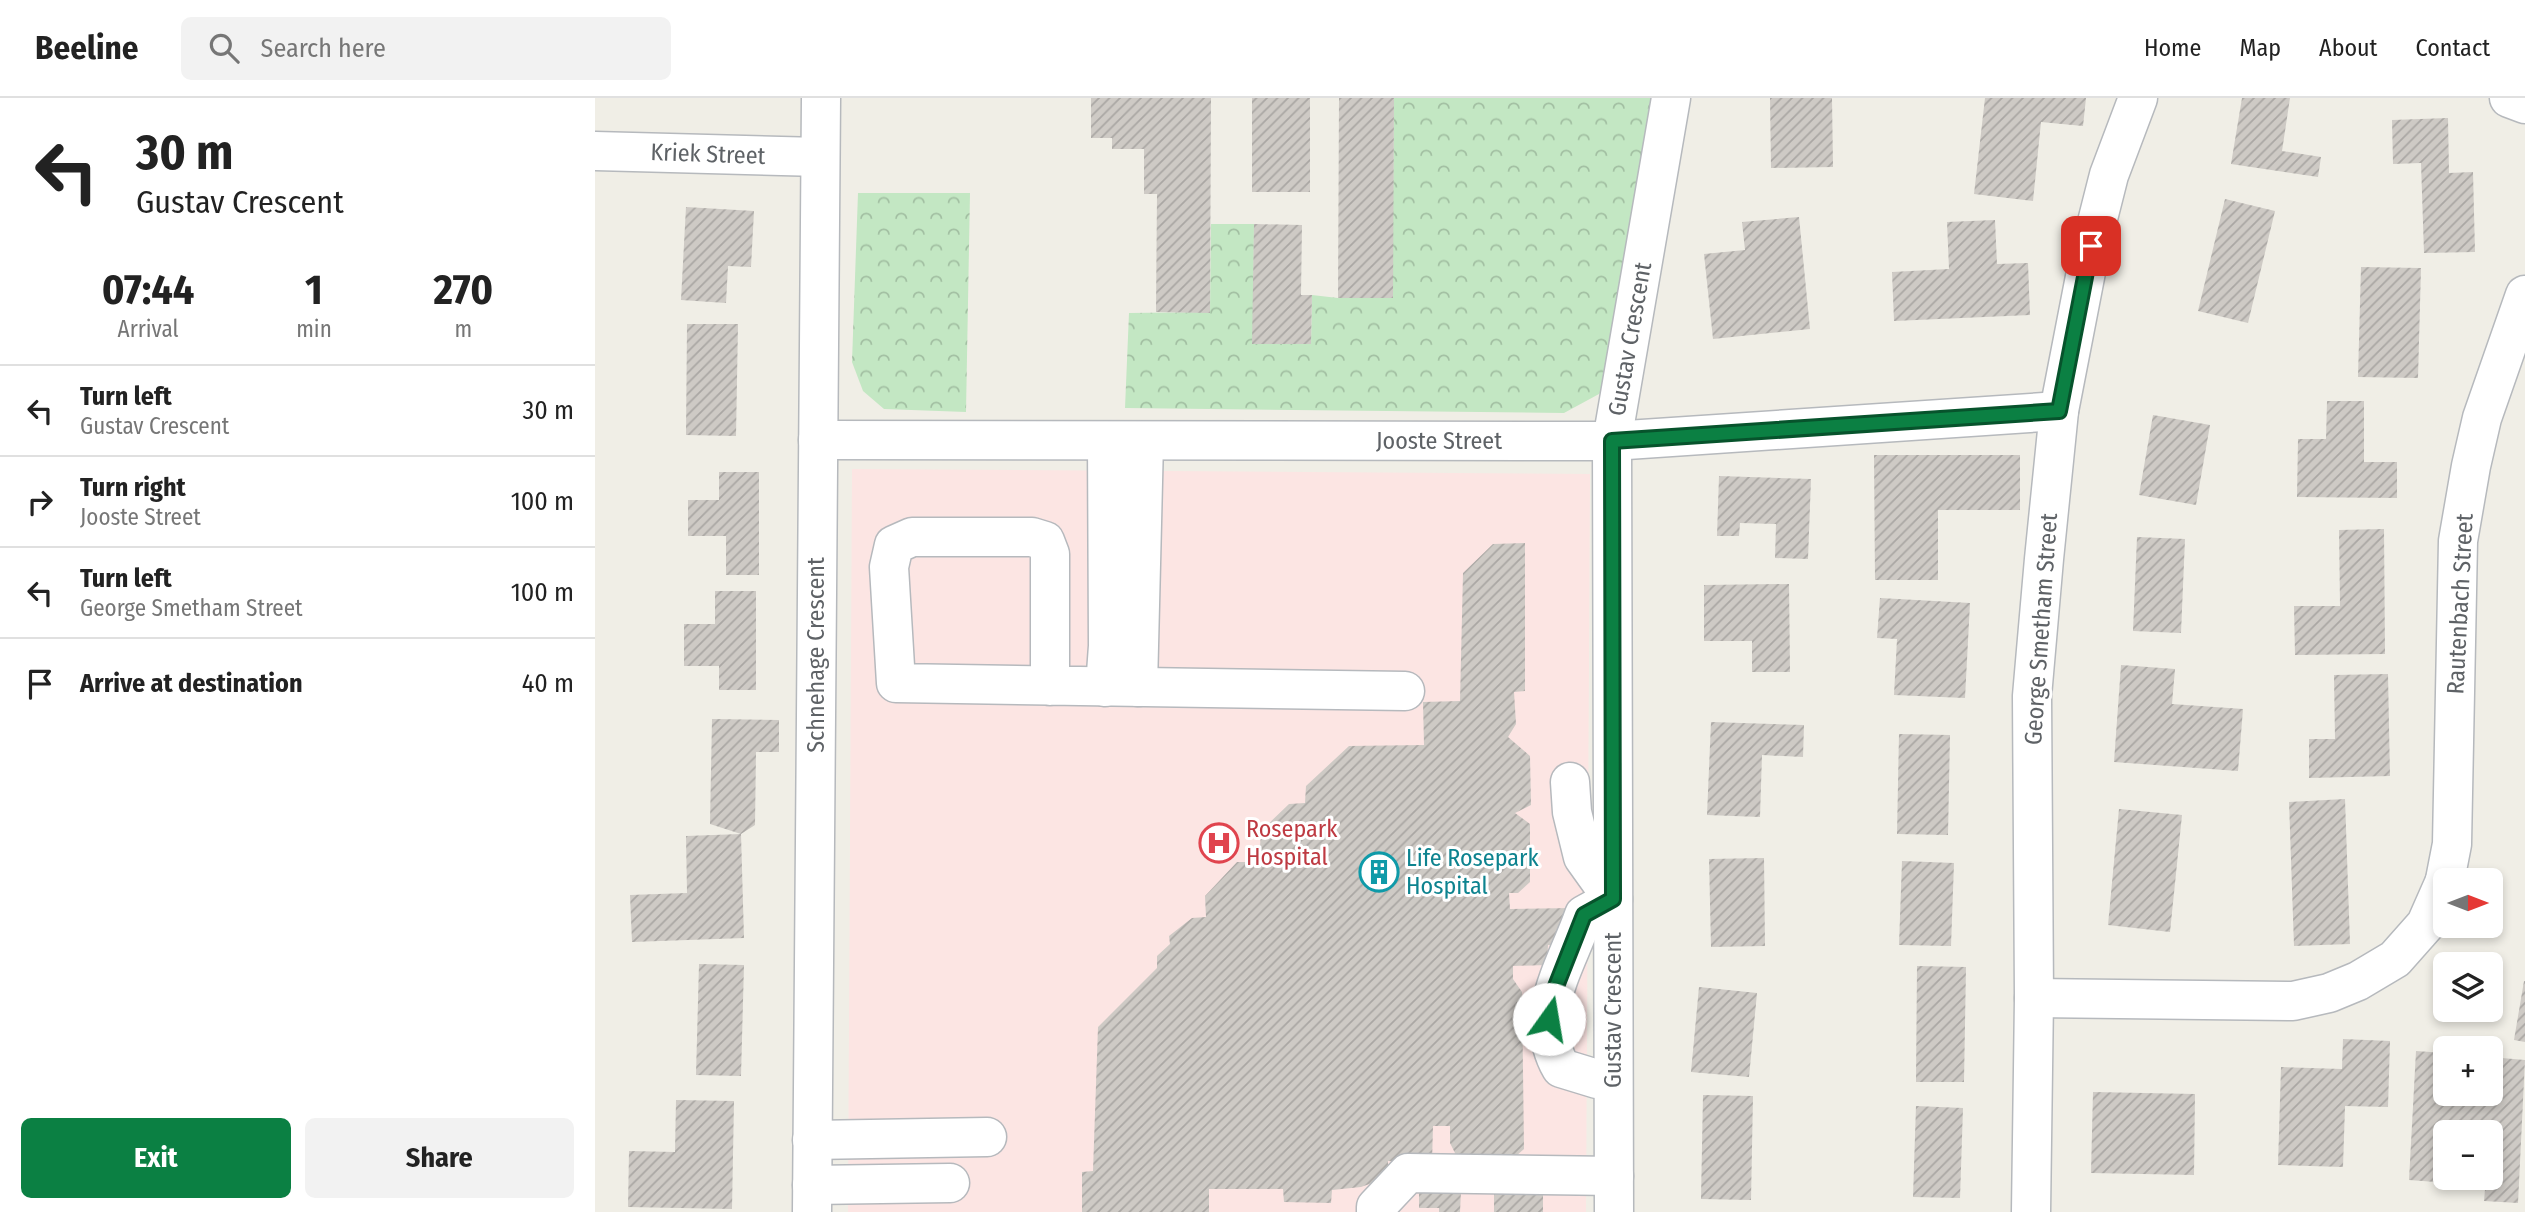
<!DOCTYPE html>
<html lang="en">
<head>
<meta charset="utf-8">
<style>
	:root { --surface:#fff; --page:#f2f2f2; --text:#222; --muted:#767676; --line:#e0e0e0; --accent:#0b8043 }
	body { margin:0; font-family:"Fira Sans Condensed",sans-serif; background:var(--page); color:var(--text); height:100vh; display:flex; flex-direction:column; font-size:26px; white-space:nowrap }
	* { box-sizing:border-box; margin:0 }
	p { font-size:23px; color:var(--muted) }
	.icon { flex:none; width:38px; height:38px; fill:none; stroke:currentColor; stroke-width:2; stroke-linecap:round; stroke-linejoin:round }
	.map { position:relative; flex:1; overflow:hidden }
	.sheet { display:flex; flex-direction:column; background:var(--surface); width:595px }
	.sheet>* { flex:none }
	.guide { background:#fff; color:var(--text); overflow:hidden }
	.needle { width:46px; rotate:90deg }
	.tools { position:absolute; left:1838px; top:770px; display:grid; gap:14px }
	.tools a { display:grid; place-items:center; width:70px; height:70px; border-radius:10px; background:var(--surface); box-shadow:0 4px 10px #0003; font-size:35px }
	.pin { position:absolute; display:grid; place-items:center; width:60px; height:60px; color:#fff; margin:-30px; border-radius:14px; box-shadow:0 4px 10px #0006 }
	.me { position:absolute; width:77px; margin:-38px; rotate:13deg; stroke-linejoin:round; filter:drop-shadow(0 0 5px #0008) }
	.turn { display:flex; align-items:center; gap:24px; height:147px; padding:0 21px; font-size:32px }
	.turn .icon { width:91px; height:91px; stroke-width:2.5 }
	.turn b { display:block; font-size:49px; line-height:60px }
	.eta { display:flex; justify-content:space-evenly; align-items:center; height:119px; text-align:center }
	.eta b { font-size:42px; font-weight:700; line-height:49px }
	.button { display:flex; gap:14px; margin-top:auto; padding:14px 21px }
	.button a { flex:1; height:80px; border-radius:10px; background:var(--accent); color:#fff; font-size:28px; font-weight:700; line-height:80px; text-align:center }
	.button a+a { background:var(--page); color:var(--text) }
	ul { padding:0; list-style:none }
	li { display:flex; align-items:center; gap:21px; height:91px; padding:0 21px; border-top:2px solid var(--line) }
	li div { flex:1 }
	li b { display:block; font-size:26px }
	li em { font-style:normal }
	header { display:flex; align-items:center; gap:42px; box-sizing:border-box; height:98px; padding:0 35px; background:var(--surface); border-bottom:2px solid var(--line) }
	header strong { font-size:33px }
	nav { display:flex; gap:38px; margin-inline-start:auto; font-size:24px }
	.search { width:490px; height:63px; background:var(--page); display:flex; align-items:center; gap:18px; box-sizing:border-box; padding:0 24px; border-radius:10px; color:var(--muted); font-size:26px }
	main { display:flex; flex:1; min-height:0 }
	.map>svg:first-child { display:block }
	.medical { fill:#fce5e3 }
	.park { fill:url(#park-crowns) }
	.building { fill:url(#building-hatch) }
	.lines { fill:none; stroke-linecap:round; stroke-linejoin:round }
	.minor-casing { stroke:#b6b9bd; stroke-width:41 }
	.minor { stroke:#fff; stroke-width:38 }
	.route-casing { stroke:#07532c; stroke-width:18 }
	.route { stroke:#0b8043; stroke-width:12 }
	.labels { text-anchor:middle; stroke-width:6; stroke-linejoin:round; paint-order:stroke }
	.street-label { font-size:24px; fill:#5e6266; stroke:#fff }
	.health-label { font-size:24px; fill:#be3a42; stroke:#fff; text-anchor:start }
	.culture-label { font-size:24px; fill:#0d838f; stroke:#fff; text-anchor:start }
</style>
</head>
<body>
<header>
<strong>Beeline</strong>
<div class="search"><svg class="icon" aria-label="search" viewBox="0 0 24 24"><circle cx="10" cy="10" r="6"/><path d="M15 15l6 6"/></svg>Search here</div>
<nav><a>Home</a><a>Map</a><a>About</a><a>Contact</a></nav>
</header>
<main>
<section class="sheet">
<div class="guide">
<div class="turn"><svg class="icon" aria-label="left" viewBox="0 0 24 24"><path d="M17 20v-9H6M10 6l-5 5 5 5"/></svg><div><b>30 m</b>Gustav Crescent</div></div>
</div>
<div class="eta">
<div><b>07:44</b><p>Arrival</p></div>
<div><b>1</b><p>min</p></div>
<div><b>270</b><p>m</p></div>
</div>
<ul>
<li><svg class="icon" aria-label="left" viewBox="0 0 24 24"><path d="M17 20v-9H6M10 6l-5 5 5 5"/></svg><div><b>Turn left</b><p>Gustav Crescent</p></div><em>30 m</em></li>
<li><svg class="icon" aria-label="right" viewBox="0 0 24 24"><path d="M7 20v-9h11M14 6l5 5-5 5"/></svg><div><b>Turn right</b><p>Jooste Street</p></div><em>100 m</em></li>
<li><svg class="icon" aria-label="left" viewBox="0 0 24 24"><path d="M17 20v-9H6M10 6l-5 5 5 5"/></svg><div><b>Turn left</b><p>George Smetham Street</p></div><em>100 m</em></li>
<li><svg class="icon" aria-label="arrive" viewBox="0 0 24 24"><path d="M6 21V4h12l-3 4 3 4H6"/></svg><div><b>Arrive at destination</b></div><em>40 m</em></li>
</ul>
<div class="button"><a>Exit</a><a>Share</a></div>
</section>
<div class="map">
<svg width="1930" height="1114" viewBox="0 0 1930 1114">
	<defs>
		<pattern id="park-crowns" width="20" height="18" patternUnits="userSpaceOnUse" patternTransform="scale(1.75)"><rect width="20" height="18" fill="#c3e7c3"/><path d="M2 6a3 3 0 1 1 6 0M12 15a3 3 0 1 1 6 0" fill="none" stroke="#a2bfa2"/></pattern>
		<pattern id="building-hatch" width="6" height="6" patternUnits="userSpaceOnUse" patternTransform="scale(1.75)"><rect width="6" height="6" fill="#cecac5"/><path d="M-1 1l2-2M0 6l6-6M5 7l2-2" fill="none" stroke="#aaa7a4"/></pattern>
	</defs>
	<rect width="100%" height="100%" fill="#f0eee6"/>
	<polygon class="medical" points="257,371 995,376 991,1114 253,1114"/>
	<g class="park">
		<polygon points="799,0 1067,0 1022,271 1004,296 969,315 530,310 534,215 615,214 616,126 659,126 658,246 716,246 717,197 743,200 797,200"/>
		<polygon points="263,95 375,95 371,314 289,311 268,293 257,264"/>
	</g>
	<g class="building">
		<polygon points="496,0 616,0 615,215 561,214 562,96 549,96 549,51 517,51 517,40 496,40"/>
		<rect x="657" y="0" width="58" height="94"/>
		<polygon points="744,0 799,0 798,200 743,200"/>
		<polygon points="1175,0 1237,0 1238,69 1176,70"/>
		<polygon points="1390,0 1491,0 1488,28 1446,24 1438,103 1379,96"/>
		<polygon points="1647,0 1695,0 1687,53 1726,59 1723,79 1636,66"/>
		<polygon points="1853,20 1854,75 1878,74 1880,154 1829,155 1826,65 1798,66 1797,22"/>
		<polygon points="1630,101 1680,113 1653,225 1603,213"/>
		<polygon points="91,109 159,113 156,169 133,168 131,205 86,202"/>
		<polygon points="1204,119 1215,231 1118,241 1109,156 1150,152 1147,124"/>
		<polygon points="1400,122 1402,166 1433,165 1435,217 1299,223 1297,174 1354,171 1352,124"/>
		<polygon points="659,126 707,127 706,197 717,197 716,246 657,246"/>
		<polygon points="1766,169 1826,170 1823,280 1763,279"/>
		<polygon points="92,226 143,226 141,338 91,337"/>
		<polygon points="1732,303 1769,303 1769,364 1802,364 1802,400 1702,399 1703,341 1731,341"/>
		<polygon points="1558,317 1615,327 1601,407 1544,397"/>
		<polygon points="1279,357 1425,357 1425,412 1343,412 1343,482 1280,482"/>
		<polygon points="124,374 164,374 164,477 131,477 131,438 93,438 93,402 124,402"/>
		<polygon points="1124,378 1216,381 1213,461 1180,460 1181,426 1145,425 1144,438 1122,438"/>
		<polygon points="1789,431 1790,556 1700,557 1699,508 1745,508 1744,432"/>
		<polygon points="1542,439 1590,441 1586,535 1538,533"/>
		<polygon points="930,445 930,593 919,594 921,626 913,639 935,658 936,707 920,715 935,726 935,784 923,795 914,795 915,811 977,810 976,847 953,847 952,867 918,868 918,881 927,894 929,1051 921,1058 861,1057 855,1045 855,1028 838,1028 837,1065 793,1063 793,1075 780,1084 766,1089 737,1092 736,1105 689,1104 688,1091 614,1091 614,1114 487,1114 487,1074 498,1073 503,929 562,870 562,858 575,846 574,838 597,820 611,819 610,798 642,764 664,764 666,733 694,706 710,705 711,688 754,648 829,647 828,604 865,603 868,475 898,446"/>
		<polygon points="1194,486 1195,574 1157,574 1157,543 1109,543 1109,487"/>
		<polygon points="120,493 161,493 161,592 124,592 124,568 89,568 89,526 120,526"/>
		<polygon points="1285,500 1375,505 1370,600 1299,597 1302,541 1282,540"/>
		<polygon points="1526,567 1580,571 1577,606 1648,611 1643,673 1519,664"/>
		<polygon points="1793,576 1795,678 1714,680 1714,641 1740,641 1739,577"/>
		<polygon points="117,621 184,622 184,654 161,654 160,727 146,736 115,726"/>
		<polygon points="1116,624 1209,627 1208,659 1167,657 1165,719 1112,717"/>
		<polygon points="1304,636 1355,637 1353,737 1302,736"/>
		<polygon points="1750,701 1755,846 1699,848 1694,704"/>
		<polygon points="1524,711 1587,717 1575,834 1513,827"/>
		<polygon points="146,736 149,840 37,844 35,797 92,795 91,738"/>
		<polygon points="1169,760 1170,848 1116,849 1114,761"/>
		<polygon points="1307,763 1359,765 1356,848 1304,847"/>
		<polygon points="104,866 149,867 146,978 101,977"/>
		<polygon points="1322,868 1371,869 1369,984 1321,984"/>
		<polygon points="1929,883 1930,883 1930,944 1919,942"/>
		<polygon points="1104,889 1162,895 1154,979 1096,974"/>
		<polygon points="1748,941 1795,943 1793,1009 1750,1008 1748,1069 1683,1067 1686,969 1747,971"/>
		<polygon points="1821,953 1850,955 1850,996 1857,996 1857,1001 1885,1002 1885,996 1895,996 1895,959 1930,962 1923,1105 1889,1103 1891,1080 1895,1080 1893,1031 1857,1029 1857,1034 1850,1034 1850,1080 1854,1080 1854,1085 1814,1082"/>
		<polygon points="1498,994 1600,996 1599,1077 1496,1075"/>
		<polygon points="1108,997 1158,998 1156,1102 1106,1101"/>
		<polygon points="81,1002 139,1003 137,1111 33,1109 34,1053 80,1054"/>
		<polygon points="1321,1008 1368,1010 1365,1100 1318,1099"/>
		<polygon points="824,1092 866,1093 865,1114 844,1114 844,1110 824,1110"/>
		<rect x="899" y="1094" width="49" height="20"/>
	</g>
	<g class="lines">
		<g class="minor-casing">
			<g id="minor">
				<polyline points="1914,0 1930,6"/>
				<polyline points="0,53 225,59"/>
				<polyline points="223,342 1017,343 1464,313"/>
				<polyline points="455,588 455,456 450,443 437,439 317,439 299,447 294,469 301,585 810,593"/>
				<polyline points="510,589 513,548 512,343"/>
				<polyline points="543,589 549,343"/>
				<path d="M975 684 977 714 988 759 1018 801 989 817C971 869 936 917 966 970L1002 981 1018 982"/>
				<polyline points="1850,782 1857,746 1863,443 1876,368 1887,320 1930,197"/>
				<polyline points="1439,900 1698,903 1734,895 1763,883 1800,861 1831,826 1850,783"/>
				<polyline points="217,1042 392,1039"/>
				<polyline points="217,1087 355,1085"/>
				<polyline points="217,1114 226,0"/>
				<polyline points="781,1114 781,1109 813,1075 1019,1078"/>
				<polyline points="1019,1114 1017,343 1076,0"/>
				<polyline points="1436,1114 1439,900 1437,598 1449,461 1464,313 1496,148 1514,77 1543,0"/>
			</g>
		</g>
		<use href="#minor" class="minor"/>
	</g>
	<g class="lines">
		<g class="route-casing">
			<polyline id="route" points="954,921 954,906 989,817 1018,801 1017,343 1464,313 1496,148"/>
		</g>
		<use href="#route" class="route"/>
	</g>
	<defs>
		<g id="hospital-ring" transform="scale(2.0125)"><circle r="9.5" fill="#fff" stroke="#e0444e" stroke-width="1.5"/><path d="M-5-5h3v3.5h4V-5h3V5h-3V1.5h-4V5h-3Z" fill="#e0444e"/></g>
		<g id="building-ring" transform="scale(2.0125)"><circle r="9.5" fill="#fff" stroke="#0f9aa8" stroke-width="1.5"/><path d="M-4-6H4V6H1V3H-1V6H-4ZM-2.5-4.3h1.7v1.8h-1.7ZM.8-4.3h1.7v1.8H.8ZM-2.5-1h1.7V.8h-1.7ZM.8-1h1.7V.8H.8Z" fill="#0f9aa8"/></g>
	</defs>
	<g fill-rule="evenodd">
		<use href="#hospital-ring" x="624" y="745"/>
		<use href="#building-ring" x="784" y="774"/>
	</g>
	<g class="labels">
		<g class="street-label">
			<text transform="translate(113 56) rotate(2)" y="8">Kriek Street</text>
			<text transform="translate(1035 241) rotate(-80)" y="8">Gustav Crescent</text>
			<text x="844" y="351">Jooste Street</text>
			<text transform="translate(1865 506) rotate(-87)" y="8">Rautenbach Street</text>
			<text transform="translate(1446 531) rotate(-86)" y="8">George Smetham Street</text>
			<text transform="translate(221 557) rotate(-90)" y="8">Schnehage Crescent</text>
			<text transform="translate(1018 912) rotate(-90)" y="8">Gustav Crescent</text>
		</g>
		<g class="health-label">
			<text x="651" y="739">Rosepark<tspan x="651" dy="28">Hospital</tspan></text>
		</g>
		<g class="culture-label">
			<text x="811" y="768">Life Rosepark<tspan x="811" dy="28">Hospital</tspan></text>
		</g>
	</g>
</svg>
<div class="tools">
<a><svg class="needle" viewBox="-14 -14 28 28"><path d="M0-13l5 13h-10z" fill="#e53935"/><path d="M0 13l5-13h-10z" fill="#767676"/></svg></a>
<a><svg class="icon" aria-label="layers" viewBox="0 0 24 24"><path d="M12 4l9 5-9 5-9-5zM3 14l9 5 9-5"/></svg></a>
<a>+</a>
<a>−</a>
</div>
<div class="pin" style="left:1496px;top:148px;background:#d93025"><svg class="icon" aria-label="arrive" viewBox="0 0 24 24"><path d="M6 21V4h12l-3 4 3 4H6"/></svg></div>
<svg class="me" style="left:954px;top:921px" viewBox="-20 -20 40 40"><circle r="19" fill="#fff"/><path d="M0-13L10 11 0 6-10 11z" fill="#0b8043"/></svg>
</div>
</main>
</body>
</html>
